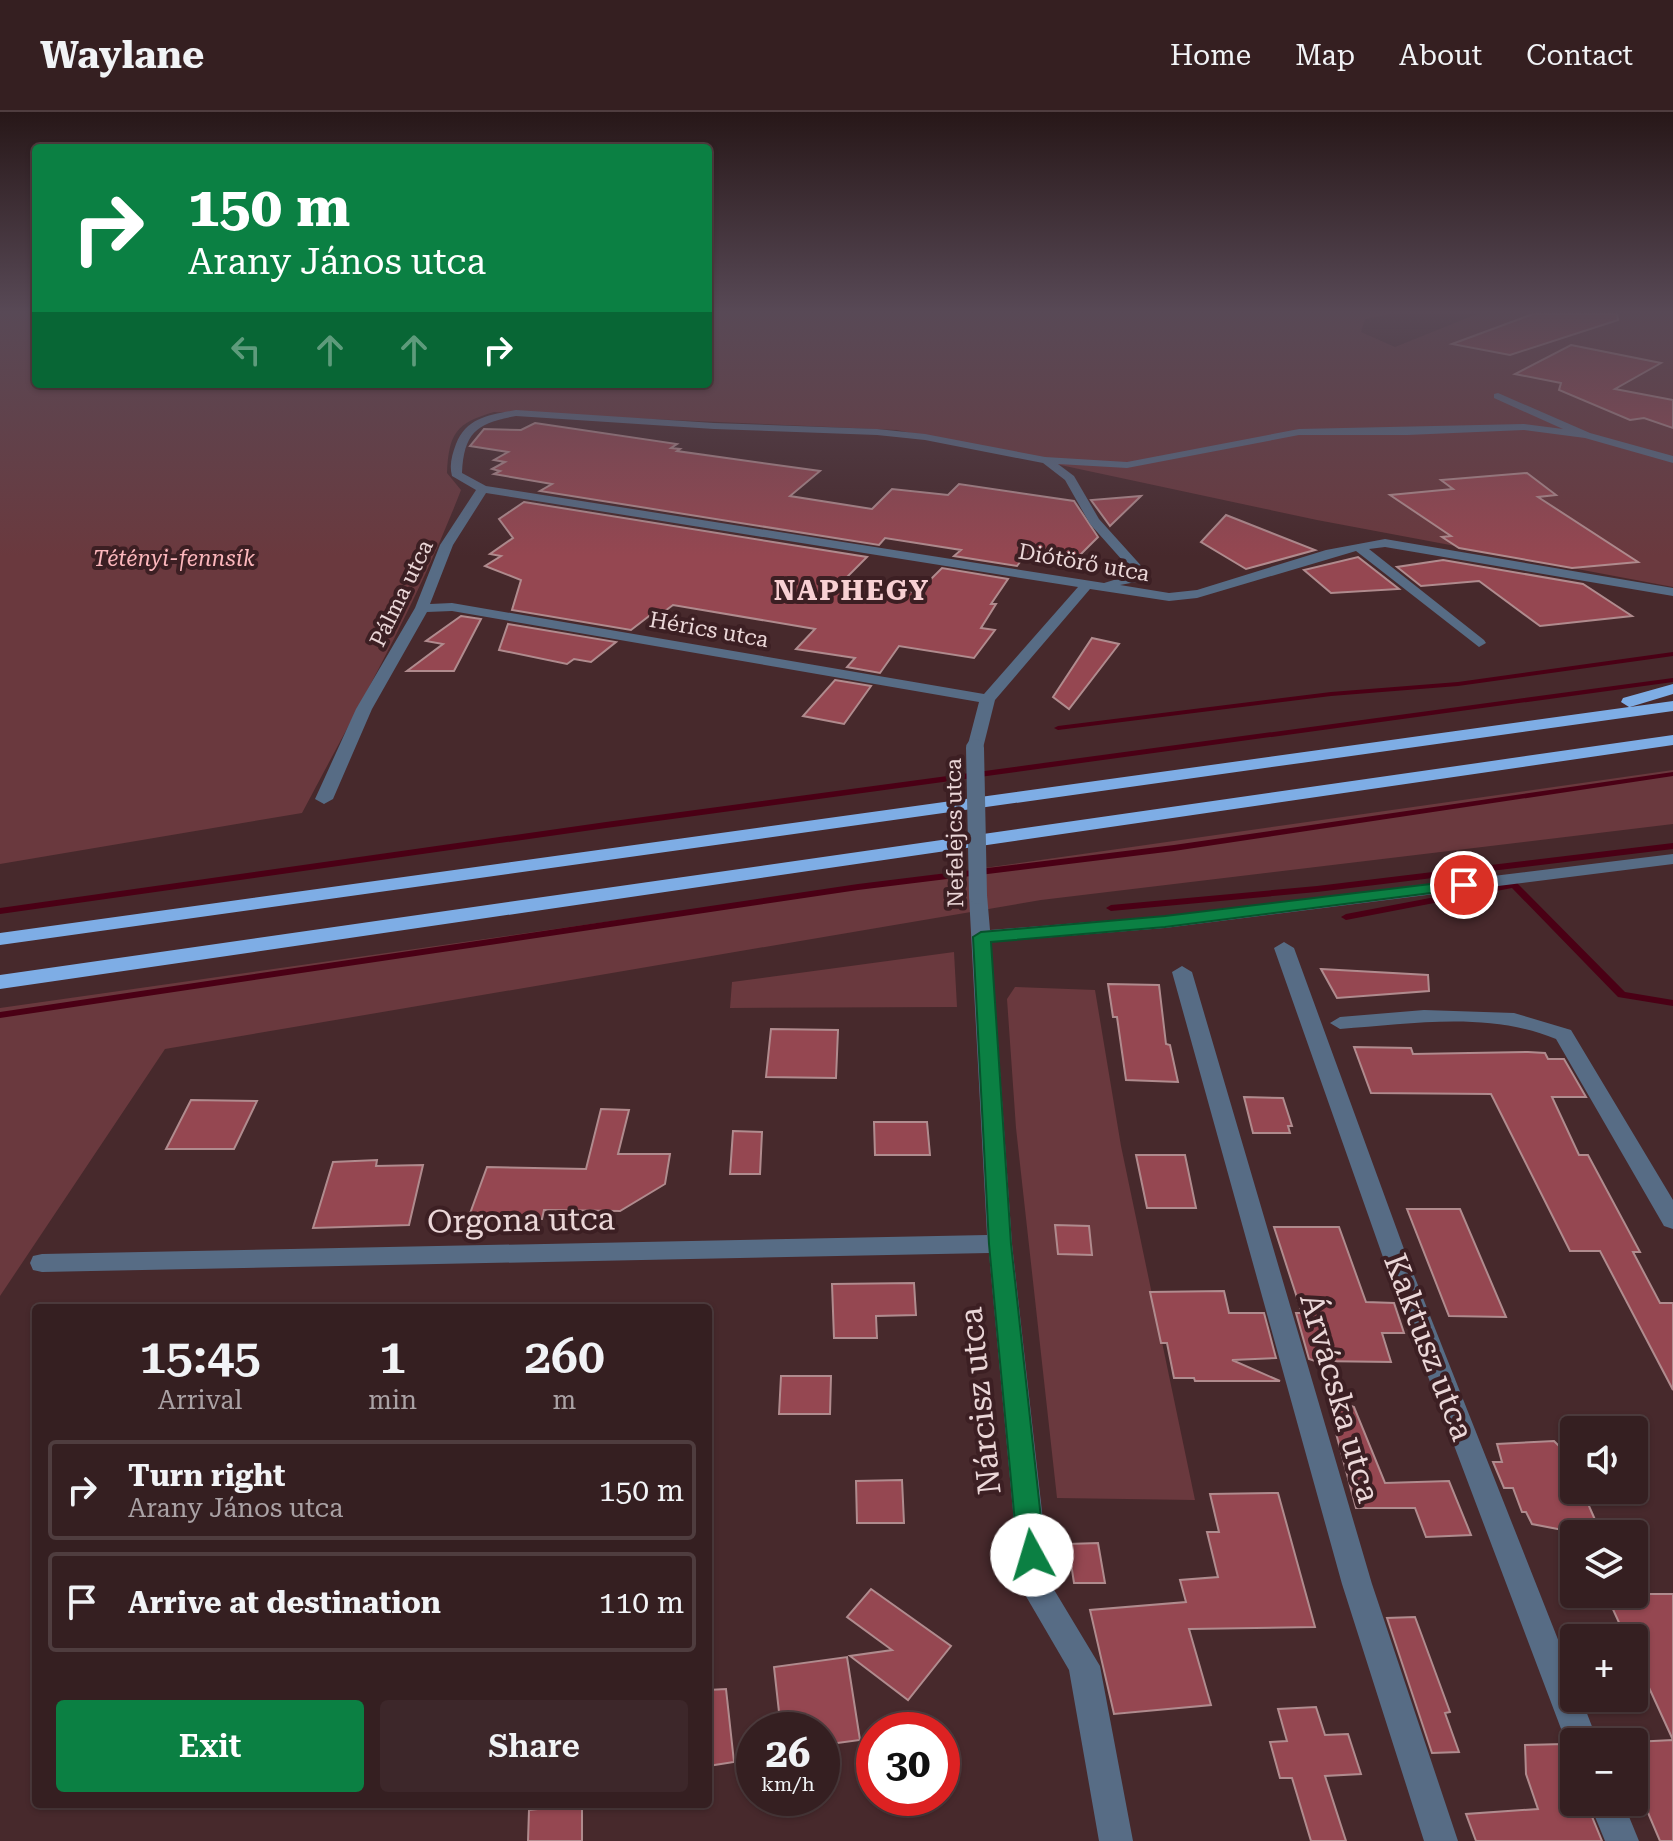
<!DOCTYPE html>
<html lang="en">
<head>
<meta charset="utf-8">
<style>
	:root { --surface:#351f21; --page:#3d272a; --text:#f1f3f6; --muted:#aaa2a5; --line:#4f3d3f; --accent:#0b8043 }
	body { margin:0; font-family:"Roboto Serif",serif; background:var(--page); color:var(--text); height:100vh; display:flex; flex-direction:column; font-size:30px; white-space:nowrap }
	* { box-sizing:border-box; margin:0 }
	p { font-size:26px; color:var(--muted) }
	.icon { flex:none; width:44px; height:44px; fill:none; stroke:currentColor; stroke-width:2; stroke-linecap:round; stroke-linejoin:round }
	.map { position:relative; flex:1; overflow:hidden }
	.side { position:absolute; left:32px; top:1192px; width:680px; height:504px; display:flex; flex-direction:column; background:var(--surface); border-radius:8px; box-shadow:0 2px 6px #0004,0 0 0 2px var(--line) }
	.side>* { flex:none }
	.hud { position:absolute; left:32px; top:32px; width:680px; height:244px; border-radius:8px; box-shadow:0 2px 6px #0004,0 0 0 2px var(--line); background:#0b8043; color:#fff; overflow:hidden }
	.buttons { position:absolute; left:1560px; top:1304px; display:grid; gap:16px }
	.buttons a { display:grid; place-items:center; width:88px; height:88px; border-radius:8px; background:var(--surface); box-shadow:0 2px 6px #0004,0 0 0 2px var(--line); font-size:40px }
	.speed { position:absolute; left:736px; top:1600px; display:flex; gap:16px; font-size:40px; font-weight:700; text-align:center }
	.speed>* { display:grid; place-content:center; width:104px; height:104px; border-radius:50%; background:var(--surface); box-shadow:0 2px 6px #0004,0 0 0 2px var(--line); line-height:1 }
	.speed small { font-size:20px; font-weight:400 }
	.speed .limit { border:12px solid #d22; background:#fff; color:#111 }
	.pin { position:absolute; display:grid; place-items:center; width:68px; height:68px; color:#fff; margin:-34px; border:4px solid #fff; border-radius:50%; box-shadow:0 2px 8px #0007 }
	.me { position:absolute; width:88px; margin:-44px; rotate:354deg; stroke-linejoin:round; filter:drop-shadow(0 0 6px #0008) }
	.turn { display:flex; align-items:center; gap:28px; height:168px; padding:0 24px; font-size:36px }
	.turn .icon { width:104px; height:104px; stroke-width:2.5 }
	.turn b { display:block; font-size:56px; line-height:68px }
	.lanes { display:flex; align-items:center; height:76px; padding:0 24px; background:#0003; justify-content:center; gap:40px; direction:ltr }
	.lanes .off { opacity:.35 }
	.eta { display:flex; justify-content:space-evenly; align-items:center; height:136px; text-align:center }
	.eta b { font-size:48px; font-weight:600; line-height:56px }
	.primary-button { display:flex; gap:16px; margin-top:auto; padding:16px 24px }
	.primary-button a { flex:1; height:92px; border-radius:8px; background:var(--accent); color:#fff; font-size:32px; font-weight:600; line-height:92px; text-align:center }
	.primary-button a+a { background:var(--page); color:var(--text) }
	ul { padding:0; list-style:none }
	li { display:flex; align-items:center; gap:24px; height:100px; margin:0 16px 12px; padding:0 8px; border:4px solid var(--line); border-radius:8px }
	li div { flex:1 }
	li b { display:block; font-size:30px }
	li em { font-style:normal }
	header { display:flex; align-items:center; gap:48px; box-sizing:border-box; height:112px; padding:0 40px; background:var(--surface); border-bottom:2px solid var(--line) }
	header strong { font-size:38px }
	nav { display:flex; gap:44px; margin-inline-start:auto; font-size:28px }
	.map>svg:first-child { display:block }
	.green { fill:#6a393e }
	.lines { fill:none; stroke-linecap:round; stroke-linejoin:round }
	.stream { fill:#4a0015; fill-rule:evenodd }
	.building { fill:#954751; stroke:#b08b8e; stroke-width:2 }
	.minor { fill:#576c85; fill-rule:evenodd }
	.trunk { fill:#7eade5; fill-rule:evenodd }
	.minor-bridge { stroke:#576c85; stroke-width:18 }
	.route { fill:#0b8043; stroke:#07532c; stroke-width:2 }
	.labels { text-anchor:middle; stroke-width:8; stroke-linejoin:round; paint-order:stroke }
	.far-park-label { font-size:22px; font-style:italic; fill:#fcb7bc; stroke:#3c1f23 }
	.far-street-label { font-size:22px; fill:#ebd7d8; stroke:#3c1f23 }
	.far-district-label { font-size:28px; font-weight:bold; letter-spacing:2px; fill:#f8d0d3; stroke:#3c1f23 }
	.near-street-label { font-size:32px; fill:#ebd7d8; stroke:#3c1f23 }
</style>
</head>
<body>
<header>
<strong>Waylane</strong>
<nav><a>Home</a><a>Map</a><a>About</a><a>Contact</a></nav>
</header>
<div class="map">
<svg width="1673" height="1729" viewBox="0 0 1673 1729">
	<rect width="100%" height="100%" fill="#47292c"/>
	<g class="green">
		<path d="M0 202H36V272H708V202H1391L1365 207 1361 220 1395 235 1477 202H1673V475L1317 408 897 318 494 300C456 311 449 321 447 361L461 378C417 492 359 593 302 701L0 752Z"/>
		<polygon points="1673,658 1673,712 1041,788 165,937 0,1184 0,896"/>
		<polygon points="954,840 957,895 730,896 732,870"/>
		<polygon points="1015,875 1095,878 1121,1034 1195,1388 1057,1386 1016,1016 1007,887"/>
	</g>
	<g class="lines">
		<g class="stream">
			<polygon points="1673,540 1673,544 1458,574 1331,584 1058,618 1054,616 1058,614 1331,580 1458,570"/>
			<polygon points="1673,566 1673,570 606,716 0,802 0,796 606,710"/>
			<polygon points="1673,660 1673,664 1174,739 858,778 0,906 0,900 858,772 1174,733"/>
			<polygon points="1673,731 1673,737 1317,780 1111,799 1106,796 1111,793 1317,774"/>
			<polygon points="1514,770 1517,771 1625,880 1673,888 1673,894 1618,885 1512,776 1346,808 1341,805 1346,802"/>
		</g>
	</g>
	<g class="building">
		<polygon points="1533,202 1617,202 1618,208 1510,243 1452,232"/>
		<polygon points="1571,233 1661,251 1615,277 1673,288 1673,316 1644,306 1630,308 1559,278 1561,271 1515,262"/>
		<polygon points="535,311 677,332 671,336 680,337 677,339 820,359 790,384 872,397 892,377 948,383 959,372 1074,389 1098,425 1072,451 1026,442 1017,454 954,444 961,438 885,426 879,433 540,379 552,372 494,362 500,359 492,357 505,350 494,348 508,340 470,334 484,317 521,318"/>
		<polygon points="1527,361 1556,383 1538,385 1638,450 1572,456 1459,436 1442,425 1451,424 1390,383 1453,377 1441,368"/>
		<polygon points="1141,384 1110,414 1091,388"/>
		<polygon points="524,390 867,445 843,469 917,481 942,456 1008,467 991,492 996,492 981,516 995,518 974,546 899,534 880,561 847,555 855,546 796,537 815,517 673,493 661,502 653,501 631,518 512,498 521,468 485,454 501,444 490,442 513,426 499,407"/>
		<polygon points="1226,403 1315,438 1246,457 1201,430"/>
		<polygon points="1358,445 1399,477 1331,481 1304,458"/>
		<polygon points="1443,448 1583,472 1632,504 1540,514 1479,469 1421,474 1397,455"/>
		<polygon points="461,504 481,507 454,559 407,559 443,532 426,529"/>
		<polygon points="508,512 616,530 591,550 574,547 567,552 499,538"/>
		<polygon points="1092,526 1119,532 1069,597 1053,585"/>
		<polygon points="835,568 871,574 844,612 803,604"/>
		<polygon points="1321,857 1428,863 1429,879 1337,886"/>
		<polygon points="1108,872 1159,873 1166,932 1170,933 1178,970 1126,968 1117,905 1113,905"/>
		<polygon points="771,917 838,918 836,966 766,965"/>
		<polygon points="1354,935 1411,936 1413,942 1528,940 1545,941 1548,947 1564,947 1586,985 1552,985 1579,1043 1588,1043 1640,1140 1633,1140 1660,1191 1673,1191 1673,1278 1600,1139 1570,1139 1491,982 1371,981"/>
		<polygon points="1244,985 1283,986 1292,1014 1288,1014 1290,1021 1253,1021"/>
		<polygon points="191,988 257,989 234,1037 166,1037"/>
		<polygon points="601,997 629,998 618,1042 670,1042 665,1072 620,1099 544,1098 542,1107 468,1107 487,1055 586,1057"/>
		<polygon points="874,1010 927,1010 930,1043 875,1043"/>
		<polygon points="733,1019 762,1020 760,1062 730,1062"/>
		<polygon points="1136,1043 1185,1043 1196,1096 1147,1096"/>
		<polygon points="377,1048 376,1054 423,1053 409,1113 313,1116 333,1050"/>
		<polygon points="1407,1097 1460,1097 1506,1205 1449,1204"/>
		<polygon points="1055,1113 1089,1114 1092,1143 1058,1142"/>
		<polygon points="1274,1115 1339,1115 1366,1190 1394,1191 1404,1221 1382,1221 1391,1250 1315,1249 1309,1247 1296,1201 1302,1201"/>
		<polygon points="914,1171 916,1203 876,1204 877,1226 834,1226 832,1172"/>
		<polygon points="1224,1179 1229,1201 1264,1201 1276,1246 1232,1248 1280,1269 1195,1269 1194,1266 1174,1266 1167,1231 1161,1231 1150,1180"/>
		<polygon points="781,1264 831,1264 830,1302 779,1302"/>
		<polygon points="1326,1284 1354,1295 1385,1371 1449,1369 1471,1423 1426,1425 1415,1396 1356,1396"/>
		<polygon points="1554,1329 1565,1340 1574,1360 1574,1378 1582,1378 1596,1410 1568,1419 1532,1412 1526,1400 1522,1400 1513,1376 1504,1376 1493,1350 1502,1350 1497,1332"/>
		<polygon points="902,1368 904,1411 857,1411 856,1369"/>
		<polygon points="1278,1381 1315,1515 1189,1517 1211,1593 1114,1602 1090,1498 1186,1490 1180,1468 1218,1465 1207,1420 1219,1420 1210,1382"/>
		<polygon points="1098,1431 1105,1471 1074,1471 1068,1432"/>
		<polygon points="871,1477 951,1534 908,1588 850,1544 892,1538 847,1505"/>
		<polygon points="1606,1482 1673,1482 1673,1628 1634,1543 1634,1526 1626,1526"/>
		<polygon points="1415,1505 1450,1600 1445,1601 1459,1640 1432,1641 1387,1506"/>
		<polygon points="847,1545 860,1628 822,1633 822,1618 781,1618 774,1555"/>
		<polygon points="726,1577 734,1650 708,1654 708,1578"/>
		<polygon points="1316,1595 1325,1623 1348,1622 1361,1662 1325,1664 1346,1729 1311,1729 1292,1666 1280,1666 1270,1630 1287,1629 1278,1597"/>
		<polygon points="1673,1628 1673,1729 1660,1729 1646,1696 1634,1697 1634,1630"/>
		<polygon points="1564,1632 1574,1646 1574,1690 1586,1690 1602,1729 1476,1729 1466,1702 1538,1697 1526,1662 1525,1633"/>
		<polygon points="582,1692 582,1729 528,1729 529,1698"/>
	</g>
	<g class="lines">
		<g class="minor">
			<path d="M1498 281 1590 321 1673 344V351L1585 326 1524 318 1407 323H1299L1127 356 1058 352 1074 364 1099 407 1145 458 1136 470 1120 473 1169 481 1197 478 1326 438 1385 427 1673 476V484L1385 435 1369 437 1484 528 1486 531 1479 535 1356 439 1197 486 1169 489 1090 477 995 588 983 636 975 641 967 636 979 590 452 499 427 500 372 597 333 687 324 692 315 687 356 597 415 496 440 433 476 378 452 364C449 353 452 343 456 332 467 305 490 303 516 298L714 311 877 317 925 322 1045 345 1127 350 1299 317 1524 312 1563 317 1494 286V282ZM516 304 714 317 877 323 925 328 1043 351 1065 368 1090 412 1131 458 1127 464 1104 471 486 374 462 361C464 319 478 311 516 304ZM486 381 1078 475 984 582 452 491 430 492 453 433Z"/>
			<polygon points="1673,742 1673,752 1165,816 991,830 1012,1132 1050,1471 1100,1554 1133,1729 1099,1729 1069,1558 1020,1474 989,1141 42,1160 33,1158 30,1151 33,1144 42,1142 987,1123 969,783 971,779 985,779 987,783 990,818 1165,804"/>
			<polygon points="1284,830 1294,836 1408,1148 1574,1568 1574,1586 1581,1586 1598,1630 1574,1630 1574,1643 1566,1630 1384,1148 1274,836"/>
			<polygon points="1182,854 1192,860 1372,1472 1458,1729 1424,1729 1342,1472 1172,860"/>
			<path d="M1424 898 1514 901 1571 918 1673 1088V1117L1664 1114 1556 927C1488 899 1411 912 1340 917L1330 911 1340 905Z"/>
			<polygon points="1589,1690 1623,1690 1639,1729 1605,1729"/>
		</g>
		<g class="trunk">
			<polygon points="1673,572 1673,582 1630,595 1673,589 1673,599 0,833 0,821 1629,595 1621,590 1623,586"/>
			<polygon points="1673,623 1673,633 0,877 0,863"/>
		</g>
		<polyline class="minor-bridge" points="975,636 978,783"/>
	</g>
	<linearGradient id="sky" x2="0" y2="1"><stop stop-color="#271718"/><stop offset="0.45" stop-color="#584956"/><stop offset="1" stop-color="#584956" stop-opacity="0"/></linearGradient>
	<rect width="1673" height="444" fill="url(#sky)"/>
	<polygon class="route" points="1464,768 1472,773 1470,776 1165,815 991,830 1011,1132 1045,1443 1041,1451 1032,1455 1022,1451 1018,1443 989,1132 973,825 981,820 1165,804"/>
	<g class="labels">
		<g class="far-park-label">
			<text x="174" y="454">Tétényi-fennsík</text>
		</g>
		<g class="far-street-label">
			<text transform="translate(1084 450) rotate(10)" y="8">Diótörő utca</text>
			<text transform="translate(401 481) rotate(-64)" y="8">Pálma utca</text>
			<text transform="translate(709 517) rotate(10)" y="8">Hérics utca</text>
			<text transform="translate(954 721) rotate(-91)" y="8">Nefelejcs utca</text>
		</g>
		<g class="far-district-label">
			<text x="852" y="488">NAPHEGY</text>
		</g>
		<g class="near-street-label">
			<text transform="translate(521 1108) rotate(-1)" y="11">Orgona utca</text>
			<text transform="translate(1429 1235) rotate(69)" y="11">Kaktusz utca</text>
			<text transform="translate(1340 1286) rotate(74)" y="11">Árvácska utca</text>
			<text transform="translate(980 1289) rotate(-96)" y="11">Nárcisz utca</text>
		</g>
	</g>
</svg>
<div class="buttons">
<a><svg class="icon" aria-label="sound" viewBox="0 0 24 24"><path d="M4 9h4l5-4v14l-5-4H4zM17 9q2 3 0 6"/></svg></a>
<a><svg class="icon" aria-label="layers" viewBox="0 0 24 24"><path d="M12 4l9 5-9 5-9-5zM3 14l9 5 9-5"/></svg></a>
<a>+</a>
<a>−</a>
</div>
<div class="speed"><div>26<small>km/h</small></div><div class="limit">30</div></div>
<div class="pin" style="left:1464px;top:773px;background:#d93025"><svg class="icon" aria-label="arrive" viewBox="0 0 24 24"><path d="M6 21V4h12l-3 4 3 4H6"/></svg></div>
<svg class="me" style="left:1032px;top:1443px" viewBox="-20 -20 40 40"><circle r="19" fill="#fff"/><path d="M0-13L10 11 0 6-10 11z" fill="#0b8043"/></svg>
<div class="hud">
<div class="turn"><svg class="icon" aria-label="right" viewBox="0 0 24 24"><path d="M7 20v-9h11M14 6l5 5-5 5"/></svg><div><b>150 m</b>Arany János utca</div></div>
<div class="lanes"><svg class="icon off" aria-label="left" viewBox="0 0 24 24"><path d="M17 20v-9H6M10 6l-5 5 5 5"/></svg><svg class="icon off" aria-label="ahead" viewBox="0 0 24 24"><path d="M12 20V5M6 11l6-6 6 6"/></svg><svg class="icon off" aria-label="ahead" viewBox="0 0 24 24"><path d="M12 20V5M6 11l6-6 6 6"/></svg><svg class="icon" aria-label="right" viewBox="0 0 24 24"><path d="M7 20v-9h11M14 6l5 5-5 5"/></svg></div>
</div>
<section class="side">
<div class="eta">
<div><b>15:45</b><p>Arrival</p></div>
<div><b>1</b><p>min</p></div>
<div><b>260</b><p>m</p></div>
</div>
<ul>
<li><svg class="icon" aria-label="right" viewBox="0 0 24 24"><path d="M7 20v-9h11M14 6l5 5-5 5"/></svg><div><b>Turn right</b><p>Arany János utca</p></div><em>150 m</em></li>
<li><svg class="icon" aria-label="arrive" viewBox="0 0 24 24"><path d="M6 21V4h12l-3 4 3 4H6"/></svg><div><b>Arrive at destination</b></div><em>110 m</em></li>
</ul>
<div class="primary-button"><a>Exit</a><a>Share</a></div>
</section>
</div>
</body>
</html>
